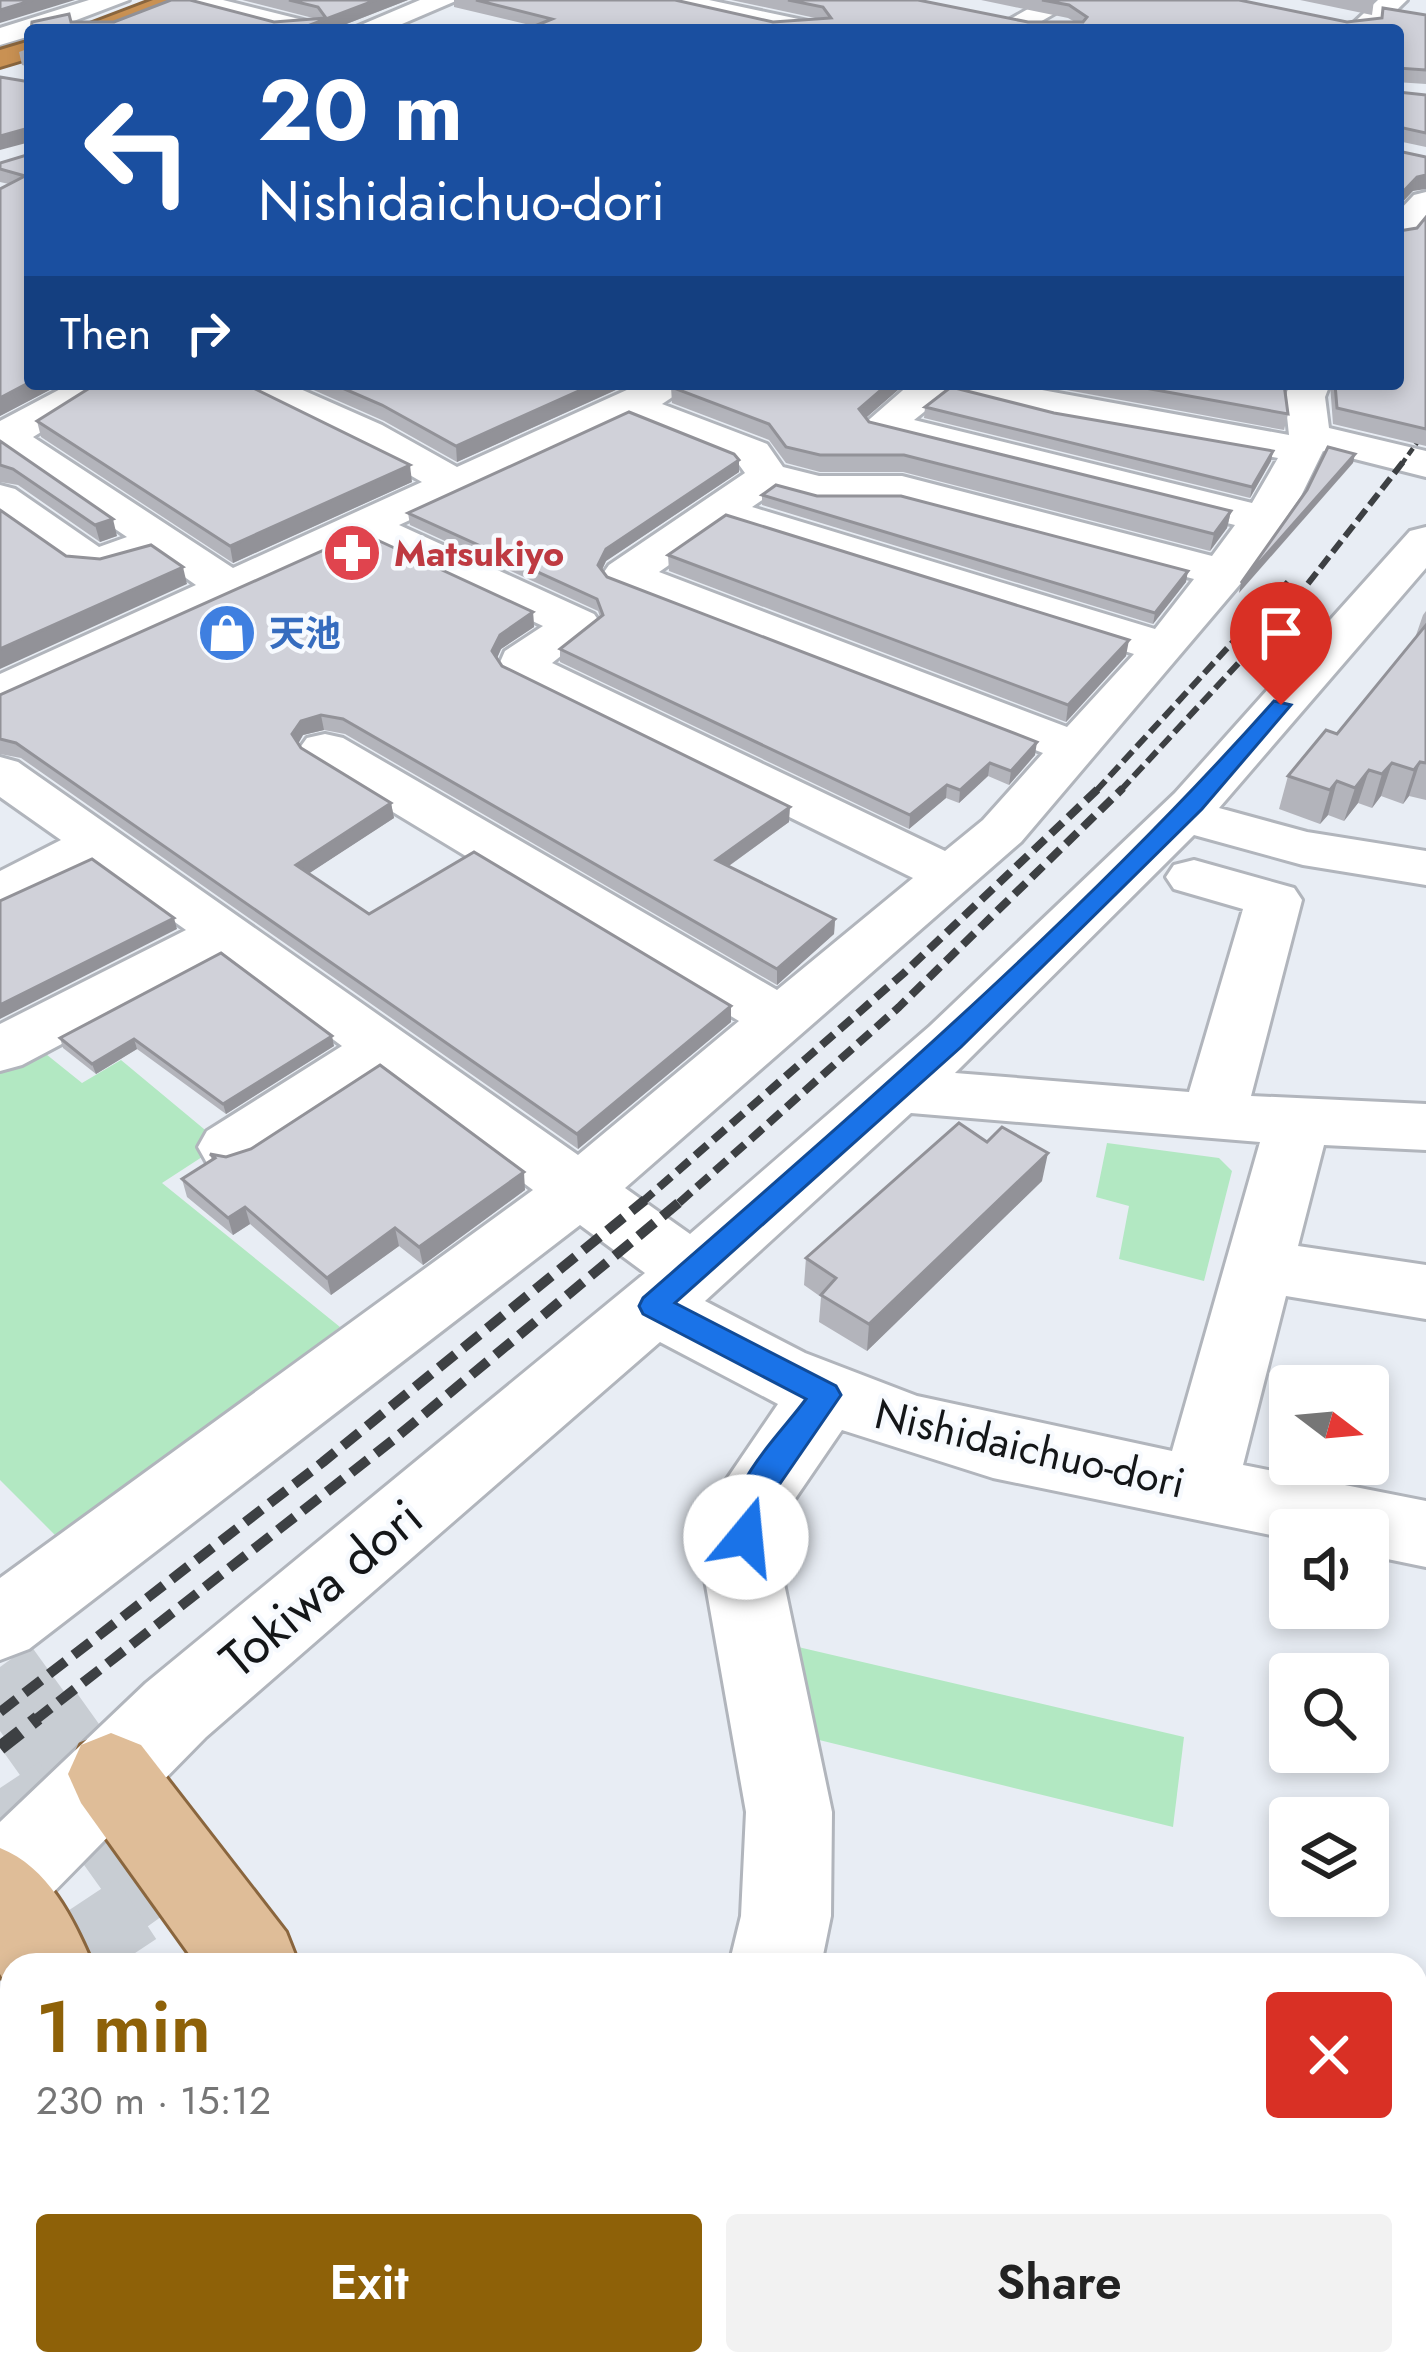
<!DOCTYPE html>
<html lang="en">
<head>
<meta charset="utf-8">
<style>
	:root { --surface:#fff; --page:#f2f2f2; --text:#222; --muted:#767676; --accent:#8e6108 }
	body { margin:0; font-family:Jost,"Noto Sans JP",sans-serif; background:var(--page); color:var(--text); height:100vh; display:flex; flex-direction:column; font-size:45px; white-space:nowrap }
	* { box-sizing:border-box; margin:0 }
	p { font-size:39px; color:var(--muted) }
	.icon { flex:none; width:66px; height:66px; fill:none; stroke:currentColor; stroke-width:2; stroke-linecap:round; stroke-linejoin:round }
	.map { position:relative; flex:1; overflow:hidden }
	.sheet { position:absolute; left:0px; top:1953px; width:1428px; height:423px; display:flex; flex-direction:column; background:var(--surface); border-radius:36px 36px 0 0; box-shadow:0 6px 18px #0003 }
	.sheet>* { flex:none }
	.hud { position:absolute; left:24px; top:24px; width:1380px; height:366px; border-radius:12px; box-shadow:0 6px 18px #0003; background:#1a4fa0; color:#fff; overflow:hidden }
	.needle { width:78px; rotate:106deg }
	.buttons { position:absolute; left:1269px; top:1365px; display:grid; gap:24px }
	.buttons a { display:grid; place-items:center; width:120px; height:120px; border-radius:12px; background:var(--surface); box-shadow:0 6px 18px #0003; font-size:60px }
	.pin { position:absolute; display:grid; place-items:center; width:102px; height:102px; color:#fff; margin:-123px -51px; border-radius:50% 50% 50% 0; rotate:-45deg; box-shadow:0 0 12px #0007 }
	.pin .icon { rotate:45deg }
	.me { position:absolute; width:132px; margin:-66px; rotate:17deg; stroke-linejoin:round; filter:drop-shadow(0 0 9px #0008) }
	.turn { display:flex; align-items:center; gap:42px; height:252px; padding:0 36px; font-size:54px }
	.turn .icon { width:156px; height:156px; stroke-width:2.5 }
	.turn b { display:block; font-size:84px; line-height:102px }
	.then { display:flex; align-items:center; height:114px; padding:0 36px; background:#0003; gap:24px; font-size:45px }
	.round { display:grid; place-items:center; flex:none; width:126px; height:126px; border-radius:12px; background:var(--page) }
	.headline { display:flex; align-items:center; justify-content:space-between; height:204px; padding:0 36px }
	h1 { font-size:72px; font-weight:600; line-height:90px; color:var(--accent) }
	.button { display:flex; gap:24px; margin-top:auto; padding:24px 36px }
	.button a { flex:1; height:138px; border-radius:12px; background:var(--accent); color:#fff; font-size:48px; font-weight:600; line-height:138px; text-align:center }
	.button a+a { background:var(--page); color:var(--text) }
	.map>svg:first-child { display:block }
	.green { fill:#b2e8c2 }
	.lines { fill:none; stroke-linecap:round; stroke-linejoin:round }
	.major-tunnel-far1 { stroke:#c8cdd3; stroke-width:75; stroke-dasharray:75 38; stroke-linecap:butt }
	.major-tunnel { stroke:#c8cdd3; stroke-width:94; stroke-dasharray:94 46; stroke-linecap:butt }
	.minor-casing { stroke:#b1b5bc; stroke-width:6 }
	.major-casing { stroke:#8a663e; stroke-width:6 }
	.highway-casing { stroke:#8a663e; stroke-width:6 }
	.minor { fill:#fff; fill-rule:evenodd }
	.major { fill:#dfbd98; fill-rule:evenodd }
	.highway { fill:#c99153; fill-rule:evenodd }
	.rail-far4 { stroke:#3d4043; stroke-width:4.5; stroke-dasharray:8 4.5; stroke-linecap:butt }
	.rail-far3 { stroke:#3d4043; stroke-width:6; stroke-dasharray:14 6; stroke-linecap:butt }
	.rail-far2 { stroke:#3d4043; stroke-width:8; stroke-dasharray:16 8; stroke-linecap:butt }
	.rail-far1 { stroke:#3d4043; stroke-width:10; stroke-dasharray:21 10; stroke-linecap:butt }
	.rail { stroke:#3d4043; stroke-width:14; stroke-dasharray:26 14; stroke-linecap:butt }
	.wall { fill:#b3b4bb }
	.shaded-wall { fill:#929298 }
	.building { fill:#d0d1d9; stroke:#929298; stroke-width:3 }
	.route { fill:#1a73e8; stroke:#114b97; stroke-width:3 }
	.labels { text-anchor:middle; stroke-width:9; stroke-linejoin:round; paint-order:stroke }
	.far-health-label { font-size:36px; font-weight:bold; fill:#be3a42; stroke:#f7fafe; text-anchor:start }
	.far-shop-label { font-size:36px; font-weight:bold; fill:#366cbe; stroke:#f7fafe; text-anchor:start }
	.street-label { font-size:42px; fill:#141618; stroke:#f7fafe }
	.near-street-label { font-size:51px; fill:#141618; stroke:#f7fafe }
</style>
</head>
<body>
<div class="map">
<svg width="1426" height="2374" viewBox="0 0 1426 2374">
	<rect width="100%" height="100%" fill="#e8edf4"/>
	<g class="green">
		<polygon points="31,1042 82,1083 121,1060 222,1144 162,1183 340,1327 59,1539 0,1480 0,1058"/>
		<polygon points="1107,1143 1219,1158 1232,1171 1204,1281 1119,1259 1129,1206 1096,1197"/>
		<polygon points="781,1643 1184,1737 1173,1827 807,1737"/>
	</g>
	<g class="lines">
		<polyline class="major-tunnel-far1" points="0,1667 39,1721"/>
		<g class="major-tunnel">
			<polyline points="37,1718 213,1965"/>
			<polyline points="0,1788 117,1965"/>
			<polyline points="382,2364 388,2374"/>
		</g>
		<g class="minor-casing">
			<g id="minor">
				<polygon points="89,0 129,0 50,30 30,30 30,36 0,45 0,28"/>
				<polygon points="192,0 223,0 319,24 323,30 277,30 194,9"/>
				<polygon points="420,0 458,0 388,30 349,30"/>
				<polygon points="659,0 709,0 822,24 826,30 774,30 663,6"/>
				<polygon points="1044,0 1078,0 1026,30 991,30"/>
				<polygon points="1378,0 1407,0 1376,30 1346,30"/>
				<polygon points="1426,192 1426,222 1410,239 1398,242 1398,212 1414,195"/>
				<path d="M70 384H119L33 437 233 568 422 482 354 443 243 392 237 384H289L382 425 457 467 640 384H692L662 404 767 444 783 467 819 476H902L1212 556 1235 525 869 434 863 425 910 384H1009L1289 435 1285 397 1290 384H1330L1325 397 1329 428 1426 451V477L1323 451 1301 496 1241 583 1021 842 625 1188 690 1234 930 1026 1175 793 1410 531 1426 527V568L1219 808 1307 832 1426 851V885L1303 865 1194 835 955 1073 1189 1092 1243 909 1174 889 1166 877 1174 865 1194 860 1294 888 1302 900 1251 1096 1426 1104V1150L1324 1145 1298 1246 1426 1265V1319L1286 1296 1243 1465 1426 1501V1567L1368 1555V1530H1290V1539L993 1478 842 1430 788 1509 782 1574 832 1812 831 1916 821 1965H729L741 1916 746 1812 704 1574 712 1501 778 1404 660 1342 206 1737 32 1914 0 1927V1822L146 1683 645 1273 580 1225 29 1649 0 1660V1578L533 1190 383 1077 253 1163 230 1170 207 1163 198 1147 207 1131 342 1046 224 958 22 1065 0 1071V1024L186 930 96 866 0 910V871L61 840 0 797V757L18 762 578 1155 739 1021 307 760 299 749 307 738 325 734 343 738 777 990 913 878 505 677 498 667 505 651 543 626 364 542 0 707V674L196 585 156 557C67 589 72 569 0 518V485L15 489 99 547 127 537 0 451V421ZM949 392 1053 419 1278 458 1252 503 914 420ZM629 419 737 462 745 473 609 565 602 575 609 585 1043 753 983 820 945 851 552 663 601 624 594 614 399 525ZM775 491 818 502H901L1194 579 1155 629 752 507ZM725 526 1134 654 1067 727 659 572ZM911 1113 1260 1142 1172 1451 917 1396 805 1353 705 1301Z"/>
				<polygon points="628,2364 734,2364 730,2374 624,2374"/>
			</g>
		</g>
		<g class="major-casing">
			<g id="major">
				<polygon points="111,1733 141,1745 286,1932 299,1965 197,1965 81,1803 68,1774 81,1745"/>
				<path d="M0 1848C48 1867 73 1918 93 1965H12V1994L0 1974Z"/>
				<polygon points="248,2364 356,2364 360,2374 252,2374"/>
				<polygon points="478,2364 587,2364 591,2374 482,2374"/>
			</g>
		</g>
		<g class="highway-casing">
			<g id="highway">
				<polygon points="153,0 192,0 115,30 74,30"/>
				<polygon points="30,41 30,58 0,67 0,50"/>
			</g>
		</g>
		<use href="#minor" class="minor"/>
		<use href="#major" class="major"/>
		<use href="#highway" class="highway"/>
		<polyline class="rail-far4" points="1401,465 1426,430"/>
		<g class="rail-far3">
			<polyline points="1096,791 1288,582"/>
			<polyline points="1120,791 1285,613 1403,462"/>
		</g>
		<g class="rail-far2">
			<polyline points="641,1203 904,973 1099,788"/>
			<polyline points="679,1203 899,1007 1123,788"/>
		</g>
		<g class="rail-far1">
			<polyline points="0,1712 323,1462 645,1200"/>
			<polyline points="34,1721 393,1440 682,1200"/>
		</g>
		<polyline class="rail" points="0,1748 38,1718"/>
	</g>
	<g class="wall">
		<polygon points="242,0 408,0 331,30 31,30 71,22 114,22 191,1 274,22 317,19"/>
		<polygon points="454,0 675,0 773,22 820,19 731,0 918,0 1028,22 1075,22 1068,18 981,0 1239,0 1347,22 1381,18 1383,8 1426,15 1426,84 534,26 454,7"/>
		<polygon points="1300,0 1374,0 1372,15"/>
		<polygon points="30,48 30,67 22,65 19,52"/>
		<polygon points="1398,92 1426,95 1426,147 1398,141"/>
		<polygon points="30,154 30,384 61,384 0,416 0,189 9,184 0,182 0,163"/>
		<polygon points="1426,217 1426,446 1333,424 1330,384 1398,384 1399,231 1417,228"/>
		<polygon points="300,384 629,384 457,462 384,421"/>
		<polygon points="1034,384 1286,384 1288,414 1284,430"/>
		<polygon points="671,387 866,418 869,422 1231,511 1227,528 1210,551 903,472 820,472 786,463 769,440 672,403"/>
		<polygon points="925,407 1273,451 1271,461 1250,498 924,418"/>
		<polygon points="37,421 412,482 233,563 41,437"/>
		<polygon points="0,441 117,536 100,542 18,485 0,482"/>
		<polygon points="739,460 739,472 606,561 602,570 607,577 1035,755 1009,785 988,776 959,803 946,798 909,829 560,662 560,649 600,617 598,611 410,525 408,513"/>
		<polygon points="762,495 1186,582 1153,624 762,505"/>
		<polygon points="668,555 1126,656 1066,722 669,571"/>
		<polygon points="1426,611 1426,800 1409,796 1403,804 1381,796 1372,808 1358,803 1344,821 1328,815 1320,824 1279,809 1288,776 1337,734 1415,638 1423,615"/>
		<polygon points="533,612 534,627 501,649 497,658 502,666 789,822 729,866 835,919 834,934 777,985 345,734 324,730 303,735 298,744 301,748 391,803 394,818 309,873 369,914 731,1022 578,1149 21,758 0,754 0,695"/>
		<polygon points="221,953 334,1046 226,1114 137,1049 96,1074 63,1048 60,1038"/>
		<polygon points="210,1154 525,1190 423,1265 399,1246 331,1295 250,1224 233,1235 187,1197 182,1179 212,1160"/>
		<polygon points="1042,1181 867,1351 819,1322 821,1297 804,1285 806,1258"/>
	</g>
	<g class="shaded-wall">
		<polygon points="33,0 75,0 0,23 0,10"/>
		<polygon points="376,0 408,0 331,30 297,30"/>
		<polygon points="29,128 30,142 0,150 0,136"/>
		<polygon points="1426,175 1426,189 1413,191 1398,207 1398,197 1417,177"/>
		<polygon points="30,382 30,384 61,384 0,416 0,398"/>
		<polygon points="594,384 629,384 457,462 456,446"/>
		<polygon points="888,384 905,384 859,424 859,409"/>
		<polygon points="1273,451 1271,461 1250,498 1252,487"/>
		<polygon points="1355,454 1353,463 1239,593 1241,583"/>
		<polygon points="739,460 739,472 606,561 598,578 598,565 606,549"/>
		<polygon points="410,465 412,482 233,563 230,546"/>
		<polygon points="1231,511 1227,528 1210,551 1214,534"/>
		<polygon points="113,519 117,536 100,542 95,525"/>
		<polygon points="183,567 187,584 0,669 0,649"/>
		<polygon points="1188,571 1186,582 1153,624 1155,613"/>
		<polygon points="533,612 534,627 501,649 494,665 492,651 500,635"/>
		<polygon points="1129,640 1126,656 1066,722 1068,705"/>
		<polygon points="321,715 324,730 303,735 295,749 292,734 301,721"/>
		<polygon points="1037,742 1035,755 1009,785 1011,771"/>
		<polygon points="1420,762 1409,796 1403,804 1414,770"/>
		<polygon points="990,763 988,776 959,803 960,790"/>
		<polygon points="1392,763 1381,796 1372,808 1382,774"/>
		<polygon points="1369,770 1358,803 1344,821 1355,788"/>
		<polygon points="1337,781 1328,815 1320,824 1330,790"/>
		<polygon points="947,785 946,798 909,829 910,815"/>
		<polygon points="391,803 394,818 299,880 296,865"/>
		<polygon points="790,807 789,822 716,875 716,860"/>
		<polygon points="174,918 177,929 0,1019 0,1005"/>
		<polygon points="835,919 834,934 777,985 777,969"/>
		<polygon points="731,1006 731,1022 578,1149 577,1134"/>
		<polygon points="332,1036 334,1046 226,1114 223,1104"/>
		<polygon points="134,1039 137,1049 96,1074 92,1064"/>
		<polygon points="1048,1153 1042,1181 867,1351 869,1324"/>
		<polygon points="524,1172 525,1190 423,1265 419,1247"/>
		<polygon points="245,1207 250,1224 233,1235 228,1218"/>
		<polygon points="395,1228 399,1246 331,1295 327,1278"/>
	</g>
	<g class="building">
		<polygon points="0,0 33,0 0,10"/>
		<polygon points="171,0 190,0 274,22 326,18 318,7 289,0 376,0 297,30 31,30 32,22 69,14 71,22 114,22"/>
		<polygon points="476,0 675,0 773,22 831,18 823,7 788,0 918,0 1028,22 1083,22 1087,17 1069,5 1042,0 1239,0 1347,22 1382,18 1383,8 1426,15 1426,70 1398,68 1398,78 1398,30 525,30 552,19"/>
		<polygon points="0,77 30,82 30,79 30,147 29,128 0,136"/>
		<polygon points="1398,92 1426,95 1426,133 1399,127 1398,147"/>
		<polygon points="1398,151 1426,157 1426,175 1417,177 1398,197"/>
		<polygon points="30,154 30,382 0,398 0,189 25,176 0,169 0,163"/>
		<polygon points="1398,214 1399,231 1417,228 1426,217 1426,429 1337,408 1335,384 1398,384"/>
		<polygon points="96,384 245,384 410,465 230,546 37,421"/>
		<polygon points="333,384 594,384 456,446 382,405"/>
		<polygon points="676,384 888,384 859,409 869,422 1231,511 1214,534 904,455 820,455 786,447 769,424 671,387"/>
		<polygon points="1123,384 1284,384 1288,414"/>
		<polygon points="951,387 1054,413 1273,451 1252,487 925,407"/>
		<polygon points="629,412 734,454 739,460 606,549 598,565 607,577 1037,742 1011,771 990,763 960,790 947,785 910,815 560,649 603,615 597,599 408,513"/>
		<polygon points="0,441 113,519 95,525 13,469 0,465"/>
		<polygon points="1328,447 1355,454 1241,583 1307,490"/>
		<polygon points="776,485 817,496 901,496 1188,571 1155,613 762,495"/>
		<polygon points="0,510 66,556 100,559 151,545 183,567 0,649"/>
		<polygon points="726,515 1129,640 1068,705 668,555"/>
		<polygon points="362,533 533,612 500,635 492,651 502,666 790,807 716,860 835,919 777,969 343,719 321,715 301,721 292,734 301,748 391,803 296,865 369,914 474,852 731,1006 577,1134 16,743 0,739 0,695"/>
		<polygon points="1426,625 1426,763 1420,762 1414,770 1392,763 1382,774 1369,770 1355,788 1337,781 1330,790 1288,776 1326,730 1337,734"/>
		<polygon points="92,859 174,918 0,1005 0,901"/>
		<polygon points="221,953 332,1036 223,1104 134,1039 92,1064 60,1038"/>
		<polygon points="380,1065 524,1172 419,1247 395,1228 327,1278 245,1207 228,1218 182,1179 215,1158 210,1154 226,1157 251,1149"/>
		<polygon points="959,1123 987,1142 1002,1127 1048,1153 869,1324 821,1295 836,1278 806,1258"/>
	</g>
	<path class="route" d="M1274 701 1291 705 1202 809 961 1047 675 1303 836 1386 841 1395 766 1504 758 1547H735C712 1498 780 1435 806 1399L643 1314 639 1306 643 1298C861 1107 1081 918 1274 701Z"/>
	<defs>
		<g id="pharmacy-disc" transform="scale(3)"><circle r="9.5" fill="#e0444e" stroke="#f7fafe"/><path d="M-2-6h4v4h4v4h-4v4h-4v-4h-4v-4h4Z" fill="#fff"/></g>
		<g id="shop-disc" transform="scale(3)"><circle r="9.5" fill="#3f7fe0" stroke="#f7fafe"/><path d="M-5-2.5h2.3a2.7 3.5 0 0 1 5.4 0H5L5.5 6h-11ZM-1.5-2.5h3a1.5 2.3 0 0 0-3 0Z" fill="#fff"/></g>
	</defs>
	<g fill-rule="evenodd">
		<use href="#pharmacy-disc" x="352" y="553"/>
		<use href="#shop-disc" x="227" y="633"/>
	</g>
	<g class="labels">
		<g class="far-health-label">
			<text x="394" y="566">Matsukiyo</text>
		</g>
		<g class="far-shop-label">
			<text x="269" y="646">天池</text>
		</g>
		<g class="street-label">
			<text transform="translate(1030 1448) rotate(13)" y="15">Nishidaichuo-dori</text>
		</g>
		<g class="near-street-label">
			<text transform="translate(321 1588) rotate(-40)" y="18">Tokiwa dori</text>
		</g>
	</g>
</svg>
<div class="buttons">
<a><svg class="needle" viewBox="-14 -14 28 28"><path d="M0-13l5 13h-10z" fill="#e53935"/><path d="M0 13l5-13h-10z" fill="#767676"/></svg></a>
<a><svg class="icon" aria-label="sound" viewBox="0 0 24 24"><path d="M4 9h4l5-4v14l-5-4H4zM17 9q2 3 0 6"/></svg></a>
<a><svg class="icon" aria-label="search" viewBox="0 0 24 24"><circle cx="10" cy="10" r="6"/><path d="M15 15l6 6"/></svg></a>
<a><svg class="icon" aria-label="layers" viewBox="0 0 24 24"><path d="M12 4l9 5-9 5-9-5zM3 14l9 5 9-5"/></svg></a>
</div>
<div class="pin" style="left:1281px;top:705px;background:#d93025"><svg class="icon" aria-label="arrive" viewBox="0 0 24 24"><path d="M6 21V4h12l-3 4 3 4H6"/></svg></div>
<svg class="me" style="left:746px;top:1537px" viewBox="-20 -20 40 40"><circle r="19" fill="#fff"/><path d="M0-13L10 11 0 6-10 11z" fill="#1a73e8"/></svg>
<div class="hud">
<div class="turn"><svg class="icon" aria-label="left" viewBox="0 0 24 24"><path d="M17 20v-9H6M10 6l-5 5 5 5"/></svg><div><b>20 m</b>Nishidaichuo-dori</div></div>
<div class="then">Then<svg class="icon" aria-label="right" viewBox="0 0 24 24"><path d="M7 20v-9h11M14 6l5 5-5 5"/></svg></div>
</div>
<section class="sheet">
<div class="headline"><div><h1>1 min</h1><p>230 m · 15:12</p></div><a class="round" style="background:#d93025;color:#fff"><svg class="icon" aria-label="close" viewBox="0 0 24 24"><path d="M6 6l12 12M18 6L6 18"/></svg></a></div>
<div class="button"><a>Exit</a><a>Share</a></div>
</section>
</div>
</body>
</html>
